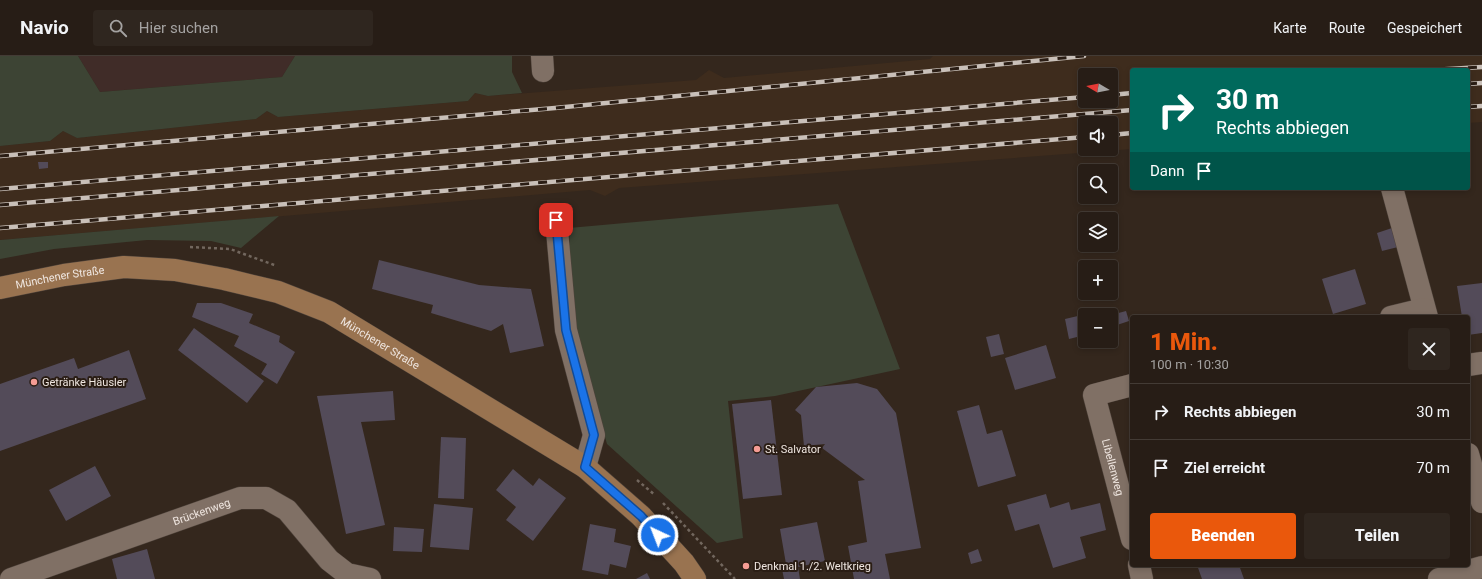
<!DOCTYPE html>
<html lang="de">
<head>
<meta charset="utf-8">
<style>
	:root { --surface:#271d16; --page:#2f261f; --text:#f1f3f6; --muted:#a4a2a1; --line:#433b35; --accent:#ea580c }
	body { margin:0; font-family:Roboto,sans-serif; background:var(--page); color:var(--text); height:100vh; display:flex; flex-direction:column; font-size:15px; white-space:nowrap }
	* { box-sizing:border-box; margin:0 }
	p { font-size:13px; color:var(--muted) }
	.icon { flex:none; width:22px; height:22px; fill:none; stroke:currentColor; stroke-width:2; stroke-linecap:round; stroke-linejoin:round }
	.map { position:relative; flex:1; overflow:hidden }
	.sheet { position:absolute; left:1130px; top:259px; width:340px; height:252px; display:flex; flex-direction:column; background:var(--surface); border-radius:4px; box-shadow:0 2px 6px #0003,0 0 0 1px var(--line) }
	.sheet>* { flex:none }
	.top-card { position:absolute; left:1130px; top:12px; width:340px; height:122px; border-radius:4px; box-shadow:0 2px 6px #0003,0 0 0 1px var(--line); background:#00695c; color:#fff; overflow:hidden }
	.needle { width:26px; rotate:280deg }
	.fabs { position:absolute; left:1078px; top:12px; display:grid; gap:8px }
	.fabs a { display:grid; place-items:center; width:40px; height:40px; border-radius:4px; background:var(--surface); box-shadow:0 2px 6px #0003,0 0 0 1px var(--line); font-size:20px }
	.pin { position:absolute; display:grid; place-items:center; width:34px; height:34px; color:#fff; margin:-17px; border-radius:8px; box-shadow:0 2px 6px #0006 }
	.me { position:absolute; width:44px; margin:-22px; rotate:317deg; stroke-linejoin:round; filter:drop-shadow(0 0 3px #0008) }
	.turn { display:flex; align-items:center; gap:14px; height:84px; padding:0 20px; font-size:18px }
	.turn .icon { width:52px; height:52px; stroke-width:2.5 }
	.turn b { display:block; font-size:28px; line-height:34px }
	.then { display:flex; align-items:center; height:38px; padding:0 20px; background:#0003; gap:8px; font-size:15px }
	.round { display:grid; place-items:center; flex:none; width:42px; height:42px; border-radius:4px; background:var(--page) }
	.headline { display:flex; align-items:center; justify-content:space-between; height:68px; padding:0 20px }
	h1 { font-size:24px; font-weight:800; line-height:30px; color:var(--accent) }
	.primary-button { display:flex; gap:8px; margin-top:auto; padding:8px 20px }
	.primary-button a { flex:1; height:46px; border-radius:4px; background:var(--accent); color:#fff; font-size:16px; font-weight:800; line-height:46px; text-align:center }
	.primary-button a+a { background:var(--page); color:var(--text) }
	ul { padding:0; list-style:none }
	li { display:flex; align-items:center; gap:12px; height:56px; padding:0 20px; border-top:1px solid var(--line) }
	li div { flex:1 }
	li b { display:block; font-size:15px }
	li em { font-style:normal }
	header { display:flex; align-items:center; gap:24px; box-sizing:border-box; height:56px; padding:0 20px; background:var(--surface); border-bottom:1px solid var(--line) }
	header strong { font-size:19px }
	nav { display:flex; gap:22px; margin-inline-start:auto; font-size:14px }
	.search { width:280px; height:36px; background:var(--page); display:flex; align-items:center; gap:10px; box-sizing:border-box; padding:0 14px; border-radius:4px; color:var(--muted); font-size:15px }
	.map>svg:first-child { display:block }
	.commercial { fill:#402c28 }
	.built { fill:#3e2c1d; fill-rule:evenodd }
	.green { fill:#3d4434 }
	.building { fill:#534b59 }
	.lines { fill:none; stroke-linecap:round; stroke-linejoin:round }
	.minor-casing { stroke:#4e433b; stroke-width:23 }
	.major-casing { stroke:#4e433b; stroke-width:23 }
	.path { stroke:#72675e; stroke-width:2.5; stroke-dasharray:3 3; stroke-linecap:butt }
	.minor { stroke:#807065; stroke-width:22 }
	.major { stroke:#997350; stroke-width:22 }
	.rail-casing { stroke:#c9c0b9; stroke-width:4.5 }
	.rail { stroke:#2a1d14; stroke-width:3; stroke-dasharray:9; stroke-linecap:butt }
	.route-casing { stroke:#114b97; stroke-width:10 }
	.route { stroke:#1a73e8; stroke-width:7 }
	.poi-dot { fill:#f59c94; stroke:#2a1d14; stroke-width:1.5 }
	.labels { text-anchor:middle; stroke-width:4; stroke-linejoin:round; paint-order:stroke }
	.street-label { font-size:11px; fill:#efe6e0; stroke:#2a1d14 }
	.poi-label { font-size:11px; fill:#efe6e0; stroke:#2a1d14; text-anchor:start }
</style>
</head>
<body>
<header>
<strong>Navio</strong>
<div class="search"><svg class="icon" aria-label="search" viewBox="0 0 24 24"><circle cx="10" cy="10" r="6"/><path d="M15 15l6 6"/></svg>Hier suchen</div>
<nav><a>Karte</a><a>Route</a><a>Gespeichert</a></nav>
</header>
<div class="map">
<svg width="1482" height="523" viewBox="0 0 1482 523">
	<rect width="100%" height="100%" fill="#34271d"/>
	<polygon class="commercial" points="78,0 295,0 282,21 100,36"/>
	<path class="built" d="M933 0H1482V66L1468 67V14H1132V93L619 132 605 140 590 134 0 184V90L50 85 63 75 77 82 256 63 267 55 278 61 468 45 475 37 488 40 696 24 709 14 724 22 930 3ZM1085 19H1111V45H1085ZM1085 67H1111V93H1085Z"/>
	<g class="green">
		<polygon points="0,0 78,0 100,36 282,21 295,0 512,0 512,16 522,37 488,40 475,37 468,45 278,61 267,55 256,63 77,82 63,75 50,85 0,90"/>
		<polygon points="838,148 900,313 775,340 728,345 743,482 717,487 607,388 573,270 569,172"/>
		<polygon points="279,160 241,192 211,185 147,184 54,193 0,203 0,184"/>
	</g>
	<g class="building">
		<polygon points="38,106 48,106 48,112 39,113"/>
		<polygon points="1392,172 1398,191 1382,195 1377,177"/>
		<polygon points="379,204 479,229 531,233 544,290 510,297 503,268 491,275 431,257 433,249 372,233"/>
		<polygon points="1355,213 1366,248 1333,258 1322,223"/>
		<polygon points="1482,227 1482,277 1468,279 1468,261 1462,261 1457,230"/>
		<polygon points="197,247 221,247 253,258 249,267 280,280 279,286 295,296 277,328 261,318 267,308 234,290 239,280 192,261"/>
		<polygon points="1126,255 1129,265 1111,271 1111,259"/>
		<polygon points="1082,259 1085,279 1069,283 1065,263"/>
		<polygon points="194,272 264,325 247,347 178,294"/>
		<polygon points="999,278 1004,298 991,301 986,281"/>
		<polygon points="1046,289 1056,322 1015,334 1005,302"/>
		<polygon points="129,294 146,343 0,395 0,328 74,302 78,313"/>
		<polygon points="857,327 877,333 896,357 921,492 885,498 890,523 854,523 848,490 867,486 858,425 865,424 822,392 825,388 804,390 801,359 795,354 816,331"/>
		<polygon points="393,335 395,364 361,366 385,469 346,478 317,340"/>
		<polygon points="771,344 782,439 743,443 732,348"/>
		<polygon points="979,349 987,378 1002,374 1016,420 978,431 957,355"/>
		<polygon points="441,381 466,382 464,443 438,442"/>
		<polygon points="95,410 111,440 66,465 49,434"/>
		<polygon points="513,413 533,430 539,422 566,442 533,485 506,464 516,451 496,434"/>
		<polygon points="1046,438 1050,452 1069,446 1071,454 1100,447 1106,474 1080,481 1086,502 1053,512 1039,468 1015,475 1007,449"/>
		<polygon points="434,448 473,452 469,494 430,491"/>
		<polygon points="817,466 825,505 798,511 800,523 784,523 781,508 786,508 780,473"/>
		<polygon points="590,468 616,473 614,486 631,490 626,512 610,508 608,519 582,514"/>
		<polygon points="394,471 424,473 422,496 393,495"/>
		<polygon points="147,493 155,523 117,523 112,503"/>
		<polygon points="978,493 982,505 971,508 968,497"/>
		<polygon points="1197,509 1239,509 1244,523 1202,523"/>
		<polygon points="647,517 650,523 636,523"/>
	</g>
	<g class="lines">
		<g class="minor-casing">
			<g id="minor">
				<polyline points="542,0 543,15"/>
				<polyline points="1392,132 1427,261"/>
				<polyline points="556,163 566,274 594,379 585,411"/>
				<polyline points="1391,261 1424,253"/>
				<polyline points="1468,309 1482,307"/>
				<path id="s1" d="M1132 329 1094 339 1132 483"/>
				<polyline points="1468,398 1482,446"/>
				<polyline points="1139,509 1142,523"/>
				<path id="s2" d="M11 523 240 442H266L287 454 329 504 347 518 370 523"/>
				<polyline points="1439,523 1482,511"/>
			</g>
		</g>
		<g class="major-casing">
			<g id="major">
				<path id="s3" d="M0 232 64 219 124 211 175 214 224 223 278 236 329 256 585 411 641 460 684 507 695 523"/>
			</g>
		</g>
		<g class="path">
			<polyline points="190,191 230,193 277,210"/>
			<polyline points="637,424 655,439"/>
			<polyline points="663,447 735,523"/>
		</g>
		<use href="#minor" class="minor"/>
		<use href="#major" class="major"/>
		<g class="rail-casing">
			<g id="rail">
				<polyline points="1432,14 1482,11"/>
				<polyline points="1468,28 1482,27"/>
				<polyline points="1111,39 1132,37"/>
				<polyline points="1468,51 1482,50"/>
				<polyline points="1111,79 1132,77"/>
				<polyline points="0,100 555,52 1084,0"/>
				<polyline points="0,133 1085,41"/>
				<polyline points="0,149 1132,54"/>
				<polyline points="0,172 1085,81"/>
			</g>
		</g>
		<use href="#rail" class="rail"/>
	</g>
	<g class="lines">
		<g class="route-casing">
			<polyline id="route" points="556,164 566,274 594,379 585,411 641,460 658,479"/>
		</g>
		<use href="#route" class="route"/>
	</g>
	<g class="poi-dot">
		<circle cx="34" cy="326" r="4"/>
		<circle cx="757" cy="393" r="4"/>
		<circle cx="746" cy="510" r="4"/>
	</g>
	<g class="labels">
		<g class="street-label">
			<text dy="4" stroke="none"><textPath href="#s3" startOffset="61">Münchener Straße</textPath></text>
			<text dy="4" stroke="none"><textPath href="#s3" startOffset="397">Münchener Straße</textPath></text>
			<text dy="4" stroke="none"><textPath href="#s1" startOffset="114">Libellenweg</textPath></text>
			<text dy="4" stroke="none"><textPath href="#s2" startOffset="202">Brückenweg</textPath></text>
		</g>
		<g class="poi-label">
			<text x="42" y="330">Getränke Häusler</text>
			<text x="765" y="397">St. Salvator</text>
			<text x="754" y="514">Denkmal 1./2. Weltkrieg</text>
		</g>
	</g>
</svg>
<div class="fabs">
<a><svg class="needle" viewBox="-14 -14 28 28"><path d="M0-13l5 13h-10z" fill="#e53935"/><path d="M0 13l5-13h-10z" fill="#a4a2a1"/></svg></a>
<a><svg class="icon" aria-label="sound" viewBox="0 0 24 24"><path d="M4 9h4l5-4v14l-5-4H4zM17 9q2 3 0 6"/></svg></a>
<a><svg class="icon" aria-label="search" viewBox="0 0 24 24"><circle cx="10" cy="10" r="6"/><path d="M15 15l6 6"/></svg></a>
<a><svg class="icon" aria-label="layers" viewBox="0 0 24 24"><path d="M12 4l9 5-9 5-9-5zM3 14l9 5 9-5"/></svg></a>
<a>+</a>
<a>−</a>
</div>
<div class="pin" style="left:556px;top:164px;background:#d93025"><svg class="icon" aria-label="arrive" viewBox="0 0 24 24"><path d="M6 21V4h12l-3 4 3 4H6"/></svg></div>
<svg class="me" style="left:658px;top:479px" viewBox="-20 -20 40 40"><circle r="17" fill="#1a73e8" stroke="#fff" stroke-width="3"/><path d="M0-11L8 9 0 5-8 9z" fill="#fff"/></svg>
<div class="top-card">
<div class="turn"><svg class="icon" aria-label="right" viewBox="0 0 24 24"><path d="M7 20v-9h11M14 6l5 5-5 5"/></svg><div><b>30 m</b>Rechts abbiegen</div></div>
<div class="then">Dann<svg class="icon" aria-label="arrive" viewBox="0 0 24 24"><path d="M6 21V4h12l-3 4 3 4H6"/></svg></div>
</div>
<section class="sheet">
<div class="headline"><div><h1>1 Min.</h1><p>100 m · 10:30</p></div><a class="round"><svg class="icon" aria-label="close" viewBox="0 0 24 24"><path d="M6 6l12 12M18 6L6 18"/></svg></a></div>
<ul>
<li><svg class="icon" aria-label="right" viewBox="0 0 24 24"><path d="M7 20v-9h11M14 6l5 5-5 5"/></svg><div><b>Rechts abbiegen</b></div><em>30 m</em></li>
<li><svg class="icon" aria-label="arrive" viewBox="0 0 24 24"><path d="M6 21V4h12l-3 4 3 4H6"/></svg><div><b>Ziel erreicht</b></div><em>70 m</em></li>
</ul>
<div class="primary-button"><a>Beenden</a><a>Teilen</a></div>
</section>
</div>
</body>
</html>
